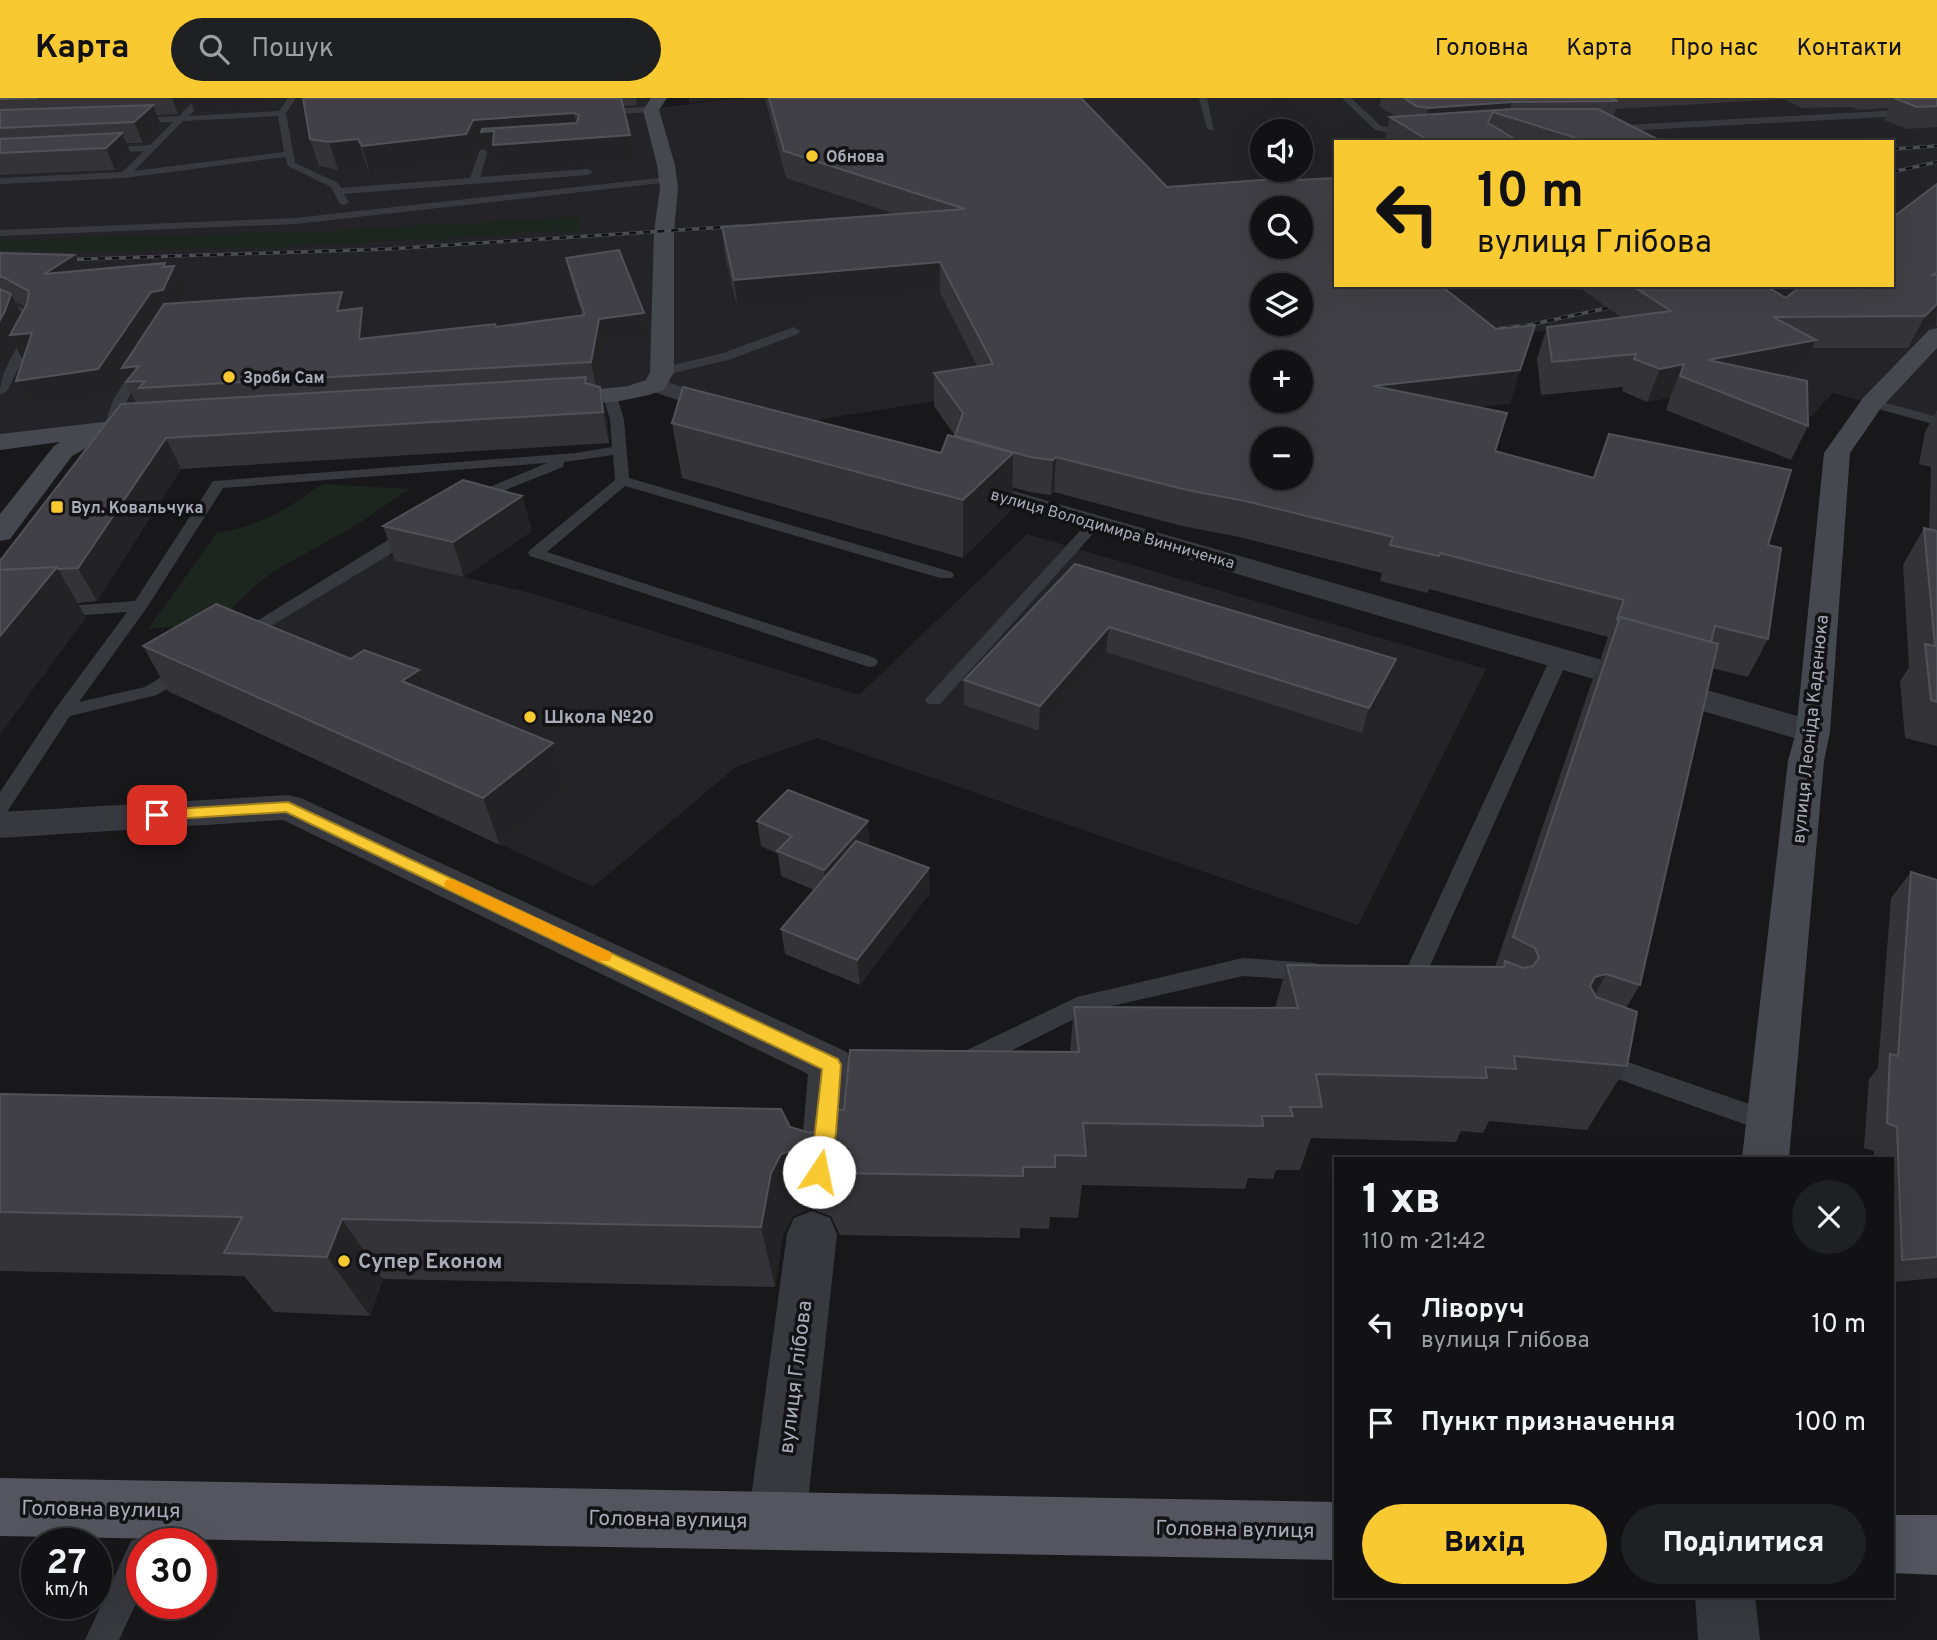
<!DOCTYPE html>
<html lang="uk">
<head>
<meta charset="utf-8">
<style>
	:root { --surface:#121214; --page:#1f2022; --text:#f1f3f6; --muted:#9c9ea0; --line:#313234; --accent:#f9c931 }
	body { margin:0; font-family:Overpass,sans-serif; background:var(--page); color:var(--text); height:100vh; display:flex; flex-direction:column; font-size:26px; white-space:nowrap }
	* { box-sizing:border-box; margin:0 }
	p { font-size:23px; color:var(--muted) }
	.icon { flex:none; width:38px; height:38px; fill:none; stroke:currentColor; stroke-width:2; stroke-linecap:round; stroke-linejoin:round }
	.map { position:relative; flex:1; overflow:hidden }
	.drawer { position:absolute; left:1334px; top:1059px; width:560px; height:441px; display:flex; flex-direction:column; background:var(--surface); border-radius:0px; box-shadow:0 7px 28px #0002,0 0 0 2px var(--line) }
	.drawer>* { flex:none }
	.hud { position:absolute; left:1334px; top:42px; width:560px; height:147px; border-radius:0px; box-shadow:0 7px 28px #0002,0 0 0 2px var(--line); background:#f9c931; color:#111; overflow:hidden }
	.controls { position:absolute; left:1250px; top:21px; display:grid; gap:14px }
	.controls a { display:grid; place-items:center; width:63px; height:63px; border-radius:50%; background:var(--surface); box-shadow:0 7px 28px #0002,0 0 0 2px var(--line); font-size:35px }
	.speed { position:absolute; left:21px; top:1430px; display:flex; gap:14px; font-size:35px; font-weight:700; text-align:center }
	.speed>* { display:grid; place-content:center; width:91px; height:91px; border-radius:50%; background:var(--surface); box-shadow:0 7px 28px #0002,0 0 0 2px var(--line); line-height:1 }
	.speed small { font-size:18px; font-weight:400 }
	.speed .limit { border:10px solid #d22; background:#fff; color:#111 }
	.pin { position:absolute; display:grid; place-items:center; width:60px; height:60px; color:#fff; margin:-30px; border-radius:14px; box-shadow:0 4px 10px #0006 }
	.me { position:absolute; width:77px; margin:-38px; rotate:11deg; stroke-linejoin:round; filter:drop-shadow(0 0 5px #0008) }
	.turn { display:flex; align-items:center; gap:24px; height:147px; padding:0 28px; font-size:32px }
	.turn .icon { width:91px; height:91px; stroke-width:2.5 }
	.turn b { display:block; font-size:49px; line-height:60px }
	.round { display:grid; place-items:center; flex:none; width:74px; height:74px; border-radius:37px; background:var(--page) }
	.head { display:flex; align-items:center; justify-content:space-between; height:119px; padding:0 28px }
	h1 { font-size:42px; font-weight:800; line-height:52px }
	.cta { display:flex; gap:14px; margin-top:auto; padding:14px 28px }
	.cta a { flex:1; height:80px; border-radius:42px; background:var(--accent); color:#111; font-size:28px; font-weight:800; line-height:80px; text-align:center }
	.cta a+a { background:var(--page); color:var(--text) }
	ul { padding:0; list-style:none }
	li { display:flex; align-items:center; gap:21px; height:98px; padding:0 28px }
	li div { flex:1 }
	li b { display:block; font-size:26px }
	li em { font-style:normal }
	header { display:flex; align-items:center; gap:42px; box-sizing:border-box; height:98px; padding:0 35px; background:var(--accent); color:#111 }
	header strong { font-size:33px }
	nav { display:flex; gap:38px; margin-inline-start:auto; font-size:24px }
	.search { width:490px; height:63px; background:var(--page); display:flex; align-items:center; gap:18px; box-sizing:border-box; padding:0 24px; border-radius:38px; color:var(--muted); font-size:26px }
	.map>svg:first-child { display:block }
	.built { fill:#242327; fill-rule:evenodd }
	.green { fill:#1d251f }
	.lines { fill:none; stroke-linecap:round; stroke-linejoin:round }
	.lane { fill:#38393f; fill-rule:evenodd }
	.street { fill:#38393f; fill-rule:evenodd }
	.secondary { fill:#46484f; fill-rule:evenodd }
	.primary { fill:#54555e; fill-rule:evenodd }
	.rail-casing { stroke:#4b4d54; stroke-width:3.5 }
	.rail { stroke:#131215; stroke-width:2.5; stroke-dasharray:7; stroke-linecap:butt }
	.wall { fill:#343338; fill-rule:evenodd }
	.shaded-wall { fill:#232326 }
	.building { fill:#404046; stroke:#515158; stroke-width:2; fill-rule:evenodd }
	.route { fill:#f9c931; stroke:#a28320; stroke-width:2 }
	.slow { fill:#f59e0b }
	.poi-dot { fill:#f9c931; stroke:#131215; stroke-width:2.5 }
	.labels { text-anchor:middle; stroke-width:7; stroke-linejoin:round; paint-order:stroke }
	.far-poi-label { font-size:16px; font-weight:bold; fill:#a9adba; stroke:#131215; text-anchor:start }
	.far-street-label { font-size:16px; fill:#a9adba; stroke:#131215 }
	.poi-label { font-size:18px; font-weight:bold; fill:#a9adba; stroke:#131215; text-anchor:start }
	.street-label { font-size:18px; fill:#a9adba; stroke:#131215 }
	.near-poi-label { font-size:21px; font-weight:bold; fill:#a9adba; stroke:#131215; text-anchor:start }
	.near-street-label { font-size:21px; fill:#a9adba; stroke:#131215 }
</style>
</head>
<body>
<header>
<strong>Карта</strong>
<div class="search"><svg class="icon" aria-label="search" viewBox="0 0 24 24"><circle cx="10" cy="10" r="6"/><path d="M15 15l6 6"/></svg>Пошук</div>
<nav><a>Головна</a><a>Карта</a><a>Про нас</a><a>Контакти</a></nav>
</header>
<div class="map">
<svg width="1937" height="1542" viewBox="0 0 1937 1542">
	<rect width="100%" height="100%" fill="#18181a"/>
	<g class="built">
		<path d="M0 0H656L650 11 740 0H1937V324L1833 295 1801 329 1565 230 1419 250 1088 279 822 321 787 332 654 287 0 343ZM1262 33H1300V72H1262ZM1335 44H1892V187H1335ZM1262 110H1300V149H1262ZM1262 187H1300V226H1262Z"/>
		<polygon points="1027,436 1486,571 1358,827 817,640 736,669 593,789 163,591 387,456 429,471 531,495 859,597"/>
	</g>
	<g class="green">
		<path d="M579 119V132C386 144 193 156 0 152V142L306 134Z"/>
		<path d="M322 386 409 391 358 426 276 472 257 486 216 526 148 531 217 435C261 427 286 412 322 386Z"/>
	</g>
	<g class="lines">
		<g class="lane">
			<path d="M197 0H206L189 18 279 13 288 0H296L286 15 295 65 338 85 341 90 470 80 480 52 514 49 519 52 517 54 487 56 480 79 588 71 593 74 588 77 344 96 349 104 344 107 340 106 331 89 288 68 285 59 125 80 0 86V80L122 74 144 53 102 55 99 54V50L150 47 173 24 132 25 129 20 179 18ZM278 18 284 54 134 73 183 23Z"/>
			<polygon points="1199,0 1207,0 1214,33 1207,31"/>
			<polygon points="1342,0 1351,0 1381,28 1418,36 1414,39 1375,32"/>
			<polygon points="651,9 654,14 598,17 594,14 598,11"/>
			<polygon points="1937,10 1937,16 1607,34 1603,31 1607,28"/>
			<polygon points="668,79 673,82 671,84 295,126 0,138 0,132 295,120"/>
			<path d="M0 206 16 207 39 218 38 231 7 293 0 297C0 266 24 249 27 220L10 212H0Z"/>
			<polygon points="794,229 800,233 798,236 731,261 662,278 656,274 657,271 723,255"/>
			<polygon points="142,263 148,267 128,300 117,330 115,333 105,333 103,330 114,300 138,264"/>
			<polygon points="610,294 617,298 624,322 629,380 952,474 954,477 952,480 940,480 625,388 547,454 875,560 878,564 875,568 869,569 530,458 528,455 530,452 615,382 613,357 564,364 563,369 471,406 464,402 466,399 547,365 223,390 148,508 79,604 145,589 183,566 195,566 198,570 157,597 70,618 7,714 0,716 0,694 56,610 127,514 0,523 0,513 135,503 213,383 576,355 612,349 610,322 603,298"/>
			<polygon points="1872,301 1937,319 1937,327 1867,308 1865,305"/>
			<polygon points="1095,420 1103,425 1100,428 940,606 928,606 925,602 928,598 1090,422"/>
			<polygon points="412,427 417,429 420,432 417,435 389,457 246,543 234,543 231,539"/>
			<polygon points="1559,556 1568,561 1424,881 1421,887 1413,890 1391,886 1388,880 1391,874 1406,872 1550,561"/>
			<polygon points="1243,860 1315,865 1323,868 1326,874 1323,880 1315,883 1243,878 1090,913 979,969 970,972 953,969 950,962 953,955 967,952 1077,899"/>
			<polygon points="1596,953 1778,1016 1782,1024 1778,1032 1769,1035 1587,970 1584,963 1587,956"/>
			<polygon points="142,1438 155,1446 142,1446 142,1492 119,1542 85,1542 131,1443"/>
		</g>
		<g class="street">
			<polygon points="656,280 739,308 742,313 739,318 730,320 648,292 644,287 648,282"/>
			<polygon points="961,378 1825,626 1830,634 1825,642 1813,645 1801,642 952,392 948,386 952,380"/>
			<path d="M288 697 301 700 847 954C860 980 849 1062 836 1089L819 1095 802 1089 795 1074 803 1035 808 976 283 722 0 740V714Z"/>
			<polygon points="812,1113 830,1120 837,1136 806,1422 798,1443 777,1451 756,1443 748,1422 787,1136 794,1120"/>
			<polygon points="1695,1498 1755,1498 1760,1542 1698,1542"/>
		</g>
		<g class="secondary">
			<path d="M651 0H667L659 12 675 67 678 90 674 133V274L664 292C627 305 590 307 550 309L541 307 538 302 541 297 628 288 646 282 650 274 654 133 660 90 657 67 643 12Z"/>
			<polygon points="1937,230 1937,250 1881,310 1850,355 1830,634 1824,663 1789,1060 1742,1060 1788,663 1796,634 1824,355 1863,300 1929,232"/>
			<polygon points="155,318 164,320 167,325 164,330 106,339 72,358 10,441 0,443 0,416 54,348 60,344 0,352 0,336"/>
		</g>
		<g class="primary">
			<polygon points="0,1380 1335,1404 1335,1462 0,1438"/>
			<polygon points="1892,1417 1937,1417 1937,1477 1892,1475"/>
		</g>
		<g class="rail-casing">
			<g id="rail">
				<polyline points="1892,51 1937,48"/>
				<polyline points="1892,74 1937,64"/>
				<polyline points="56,162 388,151 741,128"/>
				<polyline points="1478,233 1529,227 1626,206"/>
			</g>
		</g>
		<use href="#rail" class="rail"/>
	</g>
	<g class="wall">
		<polygon points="0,0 265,0 255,12 195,15 191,3 178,16 157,17 161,27 143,45 126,45 131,56 115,72 0,77"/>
		<polygon points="303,0 636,0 637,7 623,8 630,37 635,65 500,75 497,60 488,61 485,49 480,49 473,63 370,75 367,69 338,72 319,68 310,41"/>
		<polygon points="765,0 1103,0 1082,1 1167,89 1510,305 1477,309 1495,353 1592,380 1609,336 1768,447 1768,541 1748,579 1712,570 1640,887 1626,910 1627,968 1587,1032 1489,1023 1483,1035 1461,1033 1456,1044 1311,1040 1300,1072 1276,1072 1273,1081 1248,1080 1245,1091 1082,1087 1078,1120 1050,1119 1049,1131 1020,1130 1020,1140 840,1137 831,1118 811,1111 793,1118 783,1136 775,1189 383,1181 370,1218 274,1214 244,1178 0,1173 0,996 790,1029 810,1035 828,1029 844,1012 1070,954 1074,909 1275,910 1287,867 1495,869 1592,583 1602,559 1601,559 1608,539 1429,491 1428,495 1380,483 1382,475 1239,439 1182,428 1054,394 1051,397 1029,394 1012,389 1012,411 963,460 682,380 672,325 941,355 955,338 934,308 934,275 977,268 940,195 738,212 725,159 722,129 895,116 786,80"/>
		<polygon points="1381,0 1937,0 1937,29 1907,31 1884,22 1889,10 1859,12 1852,9 1801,10 1784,1 1616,11 1613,19 1663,44 1384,44 1390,19 1395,18 1379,8"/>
		<polygon points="1937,86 1937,228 1927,230 1908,250 1812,250 1800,275 1784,278 1808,328 1791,362 1666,312 1670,299 1647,304 1622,293 1623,289 1541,297 1537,261 1547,229 1622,220 1576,187 1764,187 1786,200"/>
		<path d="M0 155 74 157 82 173 167 168 185 193 180 205 348 211 370 234 369 240 496 229 582 217 571 182 566 160 648 239 604 245 596 288 600 289 607 320 609 345 181 371 97 503 78 505 86 520 0 463 136 305 126 284 128 281 126 277 112 298 31 310 16 283 23 262 15 247 5 267H0ZM15 204 25 209 21 216Z"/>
		<polygon points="1937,312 1937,648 1905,640 1900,583 1909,569 1903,467 1924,430 1929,431 1931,369 1919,366 1925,334"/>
		<polygon points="522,398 532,433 464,479 395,463 383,428"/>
		<polygon points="1075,466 1396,561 1389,585 1362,635 1106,554 1039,633 964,607 964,582"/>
		<polygon points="143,548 351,561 419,572 427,593 553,645 567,691 500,747 168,593"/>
		<polygon points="757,723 870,748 930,795 860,887 785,856 781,831 814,792 781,778 778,756 761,748"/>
		<polygon points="1911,774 1937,782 1937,1180 1892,1184 1892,1060 1874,1060 1874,1053 1864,1050 1869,981 1878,970 1891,800"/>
	</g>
	<g class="shaded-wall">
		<polygon points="172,0 265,0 255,12 195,15 191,3 178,16"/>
		<polygon points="689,0 735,0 689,5"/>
		<polygon points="1512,4 1508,19 1493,14 1486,40 1423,31 1428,10"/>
		<polygon points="153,7 161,27 143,45 134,24"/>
		<polygon points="574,15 579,41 630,37 635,65 500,75 497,60 488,61 485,49 480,49 473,63 370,75 362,48 473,22"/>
		<polygon points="122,35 131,56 115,72 106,50"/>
		<polygon points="358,41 367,69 338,72 329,44"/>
		<polygon points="74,157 86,182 44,176"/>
		<polygon points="940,164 940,195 738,212 734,182"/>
		<polygon points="165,165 170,177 174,168 185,193 174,218 139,268 145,283 129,283 126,277 112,298 31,310 16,283 163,169"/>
		<polygon points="342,194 350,218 337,213"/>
		<polygon points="11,196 32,235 24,264 15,247 5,267 0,267 0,222"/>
		<polygon points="1937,206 1936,227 1927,230 1908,250 1925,218"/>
		<polygon points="362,210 370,234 367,266 359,241"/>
		<polygon points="644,215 648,239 604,245 596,289 591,264 599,221"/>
		<polygon points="1535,227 1510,305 1365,321 1373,288"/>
		<polygon points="1816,242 1800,275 1713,291 1708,262"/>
		<polygon points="1684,266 1670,299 1647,304 1660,271"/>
		<polygon points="600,289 607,320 609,345 603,314"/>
		<polygon points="166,340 181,371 97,503 78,470"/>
		<polygon points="1013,355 1012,411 963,460 963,402"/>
		<polygon points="1056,359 1054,394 1051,397 1053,362"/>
		<polygon points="522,398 532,433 464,479 453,444"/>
		<polygon points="57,469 86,520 0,636 0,538"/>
		<polygon points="1109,529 1106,554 1039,633 1040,608"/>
		<polygon points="1396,561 1389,585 1362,635 1369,610"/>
		<polygon points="419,572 436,618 402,583"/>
		<polygon points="553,645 567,691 500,747 483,700"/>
		<polygon points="868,723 870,749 827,797 824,772"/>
		<polygon points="929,770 930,795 860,887 857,862"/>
		<polygon points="1606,876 1570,942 1590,888 1595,879"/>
		<polygon points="801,1049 811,1111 793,1118 783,1136 775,1189 761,1129 771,1075 781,1056"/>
		<polygon points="342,1121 383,1181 370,1218 327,1159"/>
	</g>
	<g class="building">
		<polygon points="0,0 38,0 0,1"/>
		<polygon points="303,0 621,0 630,37 493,47 494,33 481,34 482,31 577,25 579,17 574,15 473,22 466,36 362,48 358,41 329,44 310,41"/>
		<path d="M769 0H1081L1167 89 1274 81 1277 83 1335 80V187H1440L1496 231 1535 227 1520 272 1373 288 1507 315 1495 353 1594 380 1609 336 1791 372 1768 447 1781 450 1768 541 1715 528 1711 544 1620 519 1619 522 1617 521 1624 502 1440 455 1439 458 1390 447 1393 439 1245 403 1187 392 1056 359 1053 362 1030 359 955 338 963 315 934 275 993 266 940 164 734 182 722 129 965 111 784 53ZM1262 110H1300V149H1262ZM1262 187H1300V226H1262ZM1262 264H1300V303H1262ZM1262 341H1300V380H1262Z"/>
		<polygon points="1404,0 1611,0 1618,3 1512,4 1428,10 1416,8"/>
		<polygon points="1894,0 1937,0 1937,8 1917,9"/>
		<polygon points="153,7 134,24 0,30 0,12"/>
		<polygon points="1513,11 1598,11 1663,44 1589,44 1493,14 1488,25 1520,44 1431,44 1390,19"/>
		<polygon points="122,35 106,50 0,55 0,41"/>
		<polygon points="1937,86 1937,174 1933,177 1937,177 1937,206 1925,218 1773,219 1816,242 1708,262 1807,283 1808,328 1680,278 1684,266 1660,271 1634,261 1636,256 1552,264 1547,229 1671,213 1631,187 1764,187 1786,200 1802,187 1892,187 1892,120"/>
		<polygon points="619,152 644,215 599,221 591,264 139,290 145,283 126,284 139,268 122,270 164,206 342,194 337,213 362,210 359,241 495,226 496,229 585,217 566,160"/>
		<polygon points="0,155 74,157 44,176 165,165 163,169 174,168 163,192 151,194 98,271 16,283 32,235 10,237 27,206 29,193 3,179 0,179"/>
		<polygon points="0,191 11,196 5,213 0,222"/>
		<polygon points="586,279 585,285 600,289 603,314 166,340 78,470 58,471 57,469 0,472 0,463 121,306"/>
		<polygon points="683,289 941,355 948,337 1013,355 963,402 672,325"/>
		<polygon points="463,382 522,398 453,444 383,428"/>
		<polygon points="1924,430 1937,433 1937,604 1931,602 1925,546 1935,548"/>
		<polygon points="1075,466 1396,561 1369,610 1109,529 1040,608 964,582"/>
		<polygon points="57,469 0,538 0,472"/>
		<polygon points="216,506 351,561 364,552 419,572 402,583 553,645 483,700 143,548"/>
		<polygon points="1620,519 1718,546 1640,887 1606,876 1595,879 1590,888 1596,899 1637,914 1627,968 1514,958 1516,971 1485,969 1487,980 1316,976 1322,1009 1290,1009 1293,1018 1262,1018 1263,1028 1083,1025 1086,1058 1055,1057 1055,1069 1023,1069 1023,1078 831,1075 822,1056 801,1049 781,1056 771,1075 761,1129 342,1121 327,1159 224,1155 242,1119 0,1114 0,996 781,1011 790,1029 810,1035 828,1029 836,1012 844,1012 850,952 1079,954 1074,909 1298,910 1287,867 1504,869 1505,863 1523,870 1533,868 1539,860 1535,850 1513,839"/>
		<polygon points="788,692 868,723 824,772 777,753 792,738 757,723"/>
		<polygon points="856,743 929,770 857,862 781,831"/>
		<polygon points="1911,774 1937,782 1937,1159 1902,1162 1897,1029 1887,1025 1890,956 1898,958"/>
	</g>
	<path class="route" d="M288 704 838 961 841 967 836 1035 826 1080 819 1083 812 1080C809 1074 821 986 822 971L286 714 157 722 149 717 157 712Z"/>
	<polygon class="slow" points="452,781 610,854 612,858 610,863 598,863 446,790 444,786 446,782"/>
	<g class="poi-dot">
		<circle cx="812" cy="58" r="7"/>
		<circle cx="229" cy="279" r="7"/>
		<rect x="50" y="402" width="14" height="14" rx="3.5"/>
		<circle cx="530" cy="619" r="7"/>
		<circle cx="344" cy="1163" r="7"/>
	</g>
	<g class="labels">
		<g class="far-poi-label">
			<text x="826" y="64">Обнова</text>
			<text x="243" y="285">Зроби Сам</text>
			<text x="71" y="415">Вул. Ковальчука</text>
		</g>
		<g class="far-street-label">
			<text transform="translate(1113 430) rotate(16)" y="6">вулиця Володимира Винниченка</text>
		</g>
		<g class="poi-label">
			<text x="544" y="625">Школа №20</text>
		</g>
		<g class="street-label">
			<text transform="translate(1810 631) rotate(-84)" y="6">вулиця Леоніда Каденюка</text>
		</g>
		<g class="near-poi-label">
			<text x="358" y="1170">Супер Економ</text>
		</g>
		<g class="near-street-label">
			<text transform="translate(795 1279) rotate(-83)" y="7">вулиця Глібова</text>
			<text transform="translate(101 1411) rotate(1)" y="7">Головна вулиця</text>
			<text transform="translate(668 1421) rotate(1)" y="7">Головна вулиця</text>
			<text transform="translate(1235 1431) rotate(1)" y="7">Головна вулиця</text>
		</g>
	</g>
</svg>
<div class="controls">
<a><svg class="icon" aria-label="sound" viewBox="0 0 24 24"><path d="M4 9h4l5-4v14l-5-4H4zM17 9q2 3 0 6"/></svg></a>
<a><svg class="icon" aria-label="search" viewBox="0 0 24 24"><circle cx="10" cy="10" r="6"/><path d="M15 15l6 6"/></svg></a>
<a><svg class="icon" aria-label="layers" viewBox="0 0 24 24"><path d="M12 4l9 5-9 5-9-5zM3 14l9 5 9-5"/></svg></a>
<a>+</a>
<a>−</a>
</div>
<div class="speed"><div>27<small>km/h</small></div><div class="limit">30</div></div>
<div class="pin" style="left:157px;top:717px;background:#d93025"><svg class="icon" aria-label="arrive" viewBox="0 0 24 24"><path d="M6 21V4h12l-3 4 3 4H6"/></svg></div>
<svg class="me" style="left:819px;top:1074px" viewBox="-20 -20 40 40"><circle r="19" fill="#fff"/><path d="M0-13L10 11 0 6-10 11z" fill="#f9c931"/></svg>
<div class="hud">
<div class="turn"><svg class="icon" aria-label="left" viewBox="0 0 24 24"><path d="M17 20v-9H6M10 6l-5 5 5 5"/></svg><div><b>10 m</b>вулиця Глібова</div></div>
</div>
<section class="drawer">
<div class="head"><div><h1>1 хв</h1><p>110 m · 21:42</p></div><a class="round"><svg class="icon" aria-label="close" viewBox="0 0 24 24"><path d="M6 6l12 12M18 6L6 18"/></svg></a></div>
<ul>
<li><svg class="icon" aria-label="left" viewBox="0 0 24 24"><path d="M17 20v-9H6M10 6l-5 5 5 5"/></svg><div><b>Ліворуч</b><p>вулиця Глібова</p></div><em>10 m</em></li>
<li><svg class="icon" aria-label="arrive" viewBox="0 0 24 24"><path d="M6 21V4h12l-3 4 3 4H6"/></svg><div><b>Пункт призначення</b></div><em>100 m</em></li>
</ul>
<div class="cta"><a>Вихід</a><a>Поділитися</a></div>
</section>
</div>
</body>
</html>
